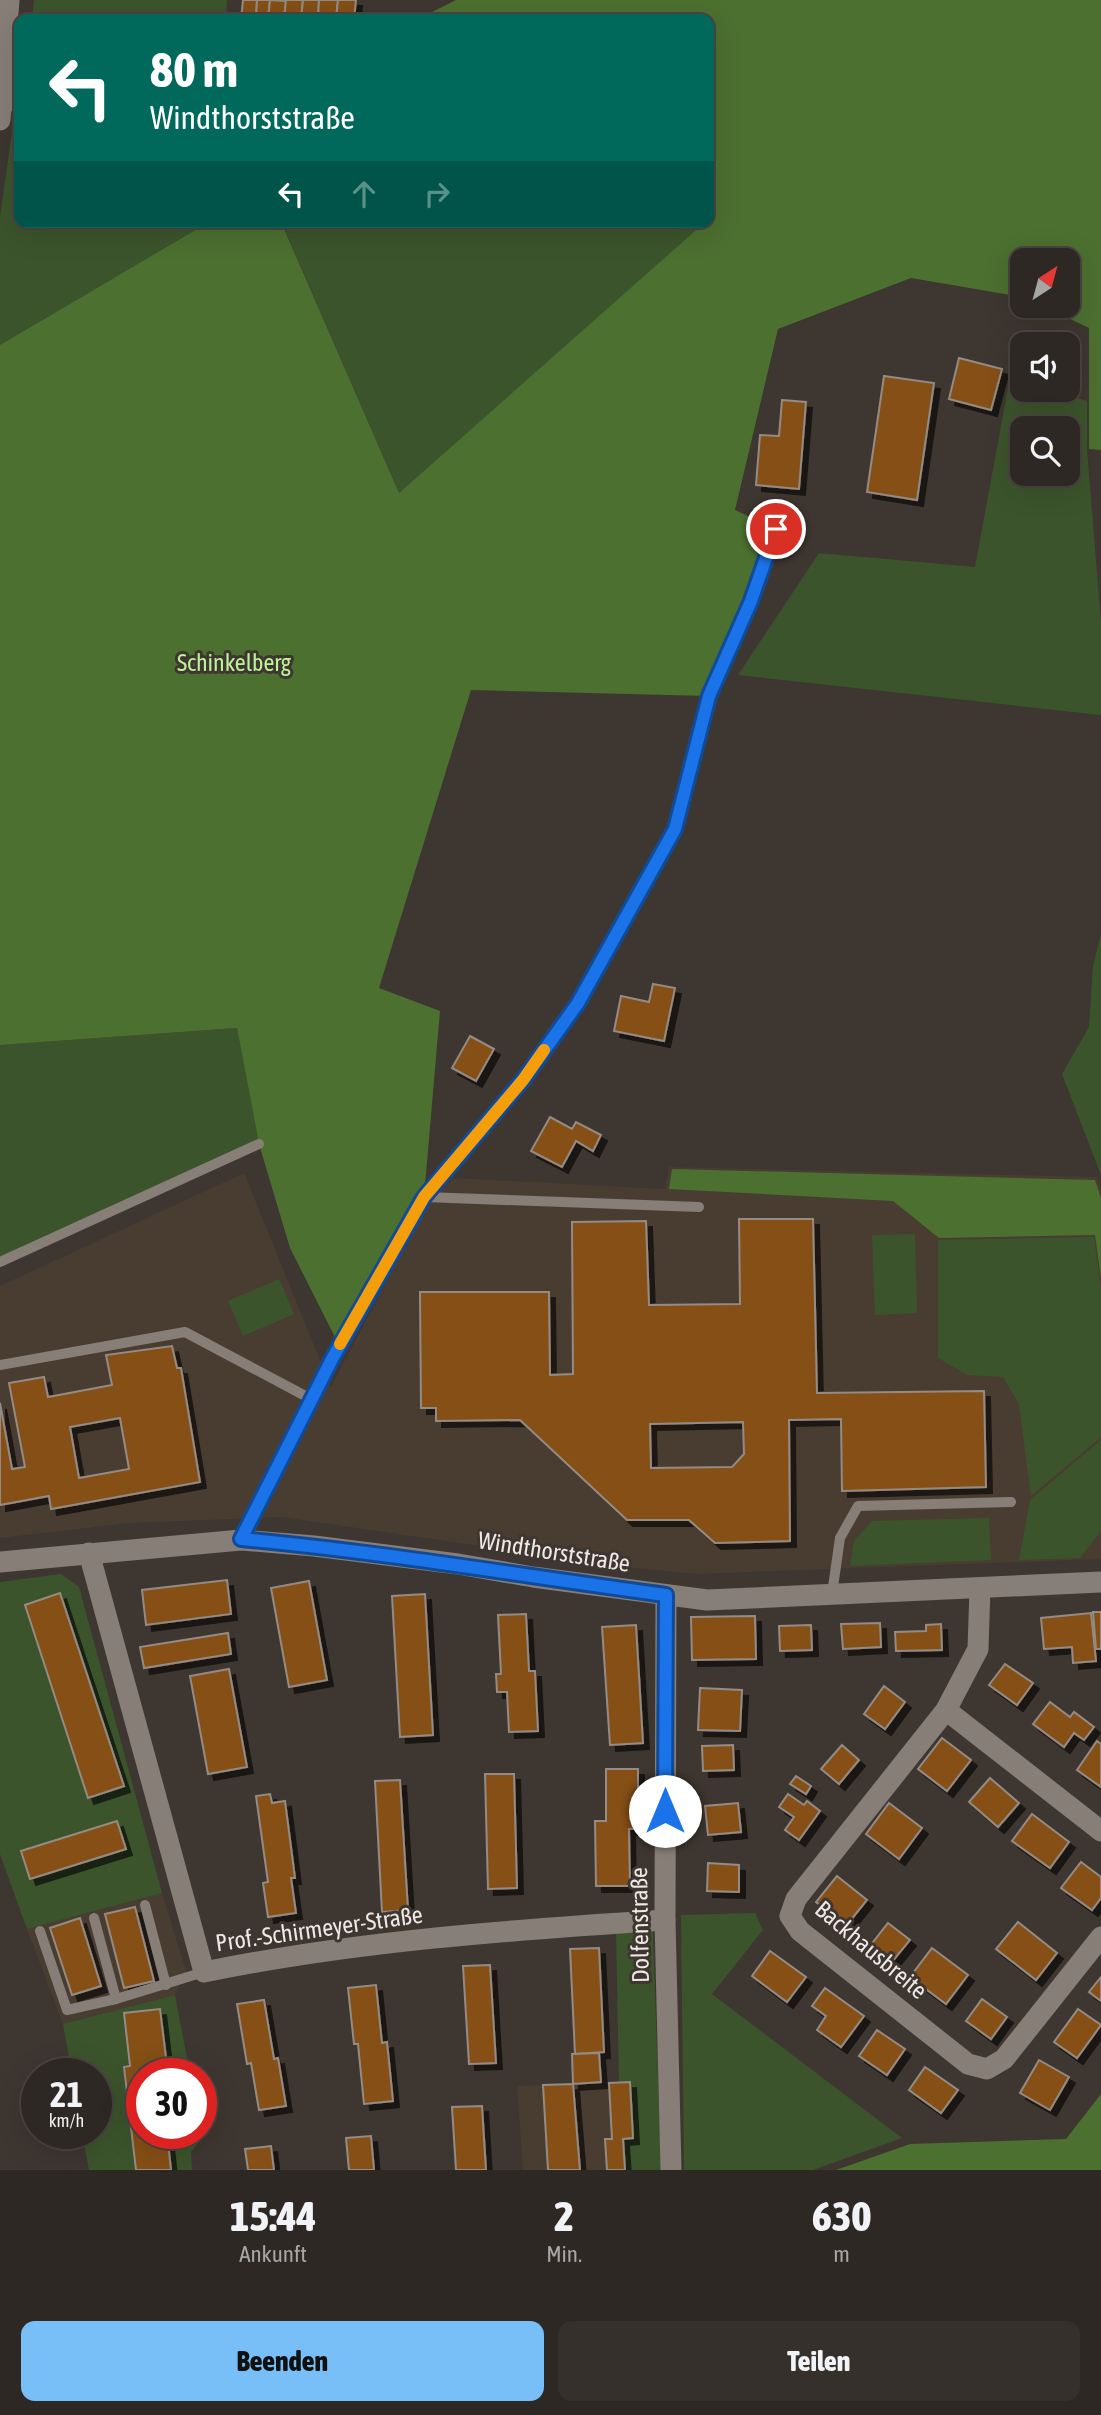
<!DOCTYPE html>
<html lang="de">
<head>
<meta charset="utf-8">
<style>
	:root { --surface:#2e2824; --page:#36302c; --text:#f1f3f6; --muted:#a7a6a6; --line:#494441; --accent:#78bff8 }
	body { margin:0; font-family:"Asap Condensed",sans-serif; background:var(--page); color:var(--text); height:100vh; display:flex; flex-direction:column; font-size:26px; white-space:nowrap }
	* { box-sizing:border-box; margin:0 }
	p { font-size:23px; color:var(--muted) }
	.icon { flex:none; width:38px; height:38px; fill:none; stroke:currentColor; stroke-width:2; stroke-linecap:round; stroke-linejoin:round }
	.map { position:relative; height:2170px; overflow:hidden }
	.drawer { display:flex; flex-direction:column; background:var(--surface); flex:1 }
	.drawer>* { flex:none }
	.top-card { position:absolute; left:14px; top:14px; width:700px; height:214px; border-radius:14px; box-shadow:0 7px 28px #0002,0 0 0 2px var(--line); background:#00695c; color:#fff; overflow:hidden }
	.needle { width:46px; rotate:36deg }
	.tools { position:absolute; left:1010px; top:248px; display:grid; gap:14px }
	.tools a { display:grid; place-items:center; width:70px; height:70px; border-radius:14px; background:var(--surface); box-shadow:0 7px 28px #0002,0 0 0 2px var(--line); font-size:35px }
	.speed { position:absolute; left:21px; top:2058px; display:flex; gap:14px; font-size:35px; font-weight:700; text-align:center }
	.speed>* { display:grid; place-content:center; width:91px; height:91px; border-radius:50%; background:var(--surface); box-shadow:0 7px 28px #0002,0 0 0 2px var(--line); line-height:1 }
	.speed small { font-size:18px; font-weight:400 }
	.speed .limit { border:10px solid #d22; background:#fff; color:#111 }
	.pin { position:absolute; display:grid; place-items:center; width:60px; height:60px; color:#fff; margin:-30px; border:4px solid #fff; border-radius:50%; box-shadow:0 2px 7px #0007 }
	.me { position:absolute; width:77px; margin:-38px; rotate:0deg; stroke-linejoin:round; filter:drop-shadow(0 0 5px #0008) }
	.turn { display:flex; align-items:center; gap:24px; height:147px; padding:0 21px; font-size:32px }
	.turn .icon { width:91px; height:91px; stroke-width:2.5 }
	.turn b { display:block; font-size:49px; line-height:60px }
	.lanes { display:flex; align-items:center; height:66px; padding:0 21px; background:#0003; justify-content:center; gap:35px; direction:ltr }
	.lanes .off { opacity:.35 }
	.eta { display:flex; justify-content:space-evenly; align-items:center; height:119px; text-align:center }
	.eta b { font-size:42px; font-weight:800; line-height:49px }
	.primary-button { display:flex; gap:14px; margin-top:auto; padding:14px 21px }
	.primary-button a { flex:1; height:80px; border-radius:14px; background:var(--accent); color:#111; font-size:28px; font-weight:800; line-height:80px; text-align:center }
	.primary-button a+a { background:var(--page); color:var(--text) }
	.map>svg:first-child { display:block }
	.built { fill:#493d32 }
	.green { fill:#3c542c; fill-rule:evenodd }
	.forest { fill:#4c7030 }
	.building { fill:#854f15; stroke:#948b84; stroke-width:2; fill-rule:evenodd; filter:url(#shadow) }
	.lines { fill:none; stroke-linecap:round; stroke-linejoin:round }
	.lane { stroke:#877e77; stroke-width:10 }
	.street { stroke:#877e77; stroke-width:21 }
	.route-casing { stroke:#114b97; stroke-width:18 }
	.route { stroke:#1a73e8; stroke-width:12 }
	.slow { stroke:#f59e0b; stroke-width:12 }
	.labels { text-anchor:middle; stroke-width:6; stroke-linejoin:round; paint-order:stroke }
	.park-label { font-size:24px; fill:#bdf398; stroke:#3e3630 }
	.street-label { font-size:24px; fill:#eee9e5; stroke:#3e3630 }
</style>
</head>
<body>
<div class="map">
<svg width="1101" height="2170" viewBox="0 0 1101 2170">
	<defs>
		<filter id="shadow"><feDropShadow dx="6" dy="6" stdDeviation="0" flood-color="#0009"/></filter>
	</defs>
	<rect width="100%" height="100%" fill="#3e3630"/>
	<g class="built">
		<polygon points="669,1167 1097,1177 1101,1189 1101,1559 697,1574 625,1567 281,1517 130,1523 0,1538 0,1286 244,1173 331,1387 427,1205 453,1178 666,1189"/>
		<polygon points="162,1893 186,1971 175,1995 63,2024 27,1929"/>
		<polygon points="599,2053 601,2082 609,2083 624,2139 625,2170 523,2170 517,2086 573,2084 572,2054"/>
	</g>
	<g class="green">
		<polygon points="34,0 227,0 226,19 32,19"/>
		<polygon points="19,128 19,222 209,222 0,345 0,217 12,132"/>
		<polygon points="284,222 702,222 704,224 399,493 282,223"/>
		<path d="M1010 377 1022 381V390H1053L1087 401V450L1101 622V715L738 675 819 553 975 567ZM1022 429H1068V474H1022Z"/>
		<polygon points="1101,934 1101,1175 1062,1074 1089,1027 1093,966"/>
		<polygon points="237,1028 259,1144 0,1262 0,1045"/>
		<polygon points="915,1234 917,1313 875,1315 872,1235"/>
		<polygon points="1094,1237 1101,1290 1101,1437 1031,1496 1019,1404 1003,1377 968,1375 938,1358 938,1240"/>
		<polygon points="279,1279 294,1314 243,1336 228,1301"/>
		<polygon points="1101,1440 1101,1531 1080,1558 1019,1560 1030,1500"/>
		<polygon points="989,1518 991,1560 850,1566 854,1541 872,1521"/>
		<polygon points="61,1574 79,1587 162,1893 27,1929 0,1854 0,1582"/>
		<polygon points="755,1913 763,1930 712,1994 902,2138 813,2170 684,2170 681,1915"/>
		<polygon points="653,1931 661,2170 625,2170 623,2139 629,2082 619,2082 616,1932"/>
		<polygon points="175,1995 190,2074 142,2074 142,2133 200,2133 201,2139 191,2152 192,2170 89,2170 82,2133 96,2133 96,2074 72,2074 63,2024"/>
	</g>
	<g class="forest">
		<polygon points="456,0 1101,0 1101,450 1089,449 1089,328 1043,306 1068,306 1068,261 1022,261 1022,297 911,278 778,329 735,510 776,529 709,696 471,690 379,988 440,1011 424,1197 343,1353 290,1248 259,1144 237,1028 0,1045 0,345 209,222 284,222 282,224 399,493 703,224 702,222 709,222 709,19 418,19"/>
		<polygon points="672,1169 1095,1180 1101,1198 1101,1278 1095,1235 939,1238 893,1201 669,1189"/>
		<polygon points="1101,2094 1101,2170 836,2170 910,2144 1066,2139"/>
	</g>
	<g class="building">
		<polygon points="243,0 257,0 256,19 241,19"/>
		<polygon points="257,0 270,0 268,19 256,19"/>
		<polygon points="270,0 286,1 284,19 268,19"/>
		<polygon points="286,0 303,0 301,19 284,19"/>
		<polygon points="303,0 319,0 318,19 301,19"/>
		<polygon points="319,0 338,0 336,19 318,19"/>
		<polygon points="338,0 356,0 354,19 336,19"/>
		<polygon points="959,358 1002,369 991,410 949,399"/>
		<polygon points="884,376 934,383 917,500 867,492"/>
		<polygon points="782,400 806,402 799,489 756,485 760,435 779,436"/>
		<polygon points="653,984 675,988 664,1041 614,1031 621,996 649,1002"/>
		<polygon points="470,1036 494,1049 476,1081 452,1068"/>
		<polygon points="550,1117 572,1129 576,1122 601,1135 593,1151 576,1141 562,1167 531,1151"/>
		<path d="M739 1219H813L817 1393 984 1391 986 1487 842 1491 841 1419 789 1420 790 1541 715 1543 689 1520H627L520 1420 436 1421V1408H421L420 1292H549L550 1375 573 1374 572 1222 646 1221 649 1305 740 1304ZM743 1422 744 1454 732 1467 651 1468 650 1424Z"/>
		<path d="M172 1346 177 1368H181L200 1482 51 1509 49 1496 0 1505V1403L12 1469 25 1467 9 1383 44 1377 48 1397 112 1385 106 1355ZM120 1418 129 1469 79 1478 70 1427Z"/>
		<polygon points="227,1580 231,1614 146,1625 142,1590"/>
		<polygon points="309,1581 327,1680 289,1687 271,1588"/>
		<polygon points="60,1593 124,1786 88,1798 25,1605"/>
		<polygon points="425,1594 433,1735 400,1737 392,1596"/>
		<polygon points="1093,1612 1101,1612 1101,1649 1096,1649"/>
		<polygon points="1091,1613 1096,1661 1073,1663 1072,1647 1044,1649 1041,1618"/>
		<polygon points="526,1614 529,1671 535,1671 538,1731 509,1732 507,1692 497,1692 496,1674 501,1674 498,1615"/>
		<polygon points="755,1616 756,1659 692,1660 691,1617"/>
		<polygon points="880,1623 881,1647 843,1649 841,1624"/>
		<polygon points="941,1624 942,1650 896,1651 895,1632 926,1631 926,1625"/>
		<polygon points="636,1625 643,1743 610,1745 602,1627"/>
		<polygon points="811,1625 812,1650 780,1651 779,1626"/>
		<polygon points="228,1633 231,1654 144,1668 140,1647"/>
		<polygon points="1005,1664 1033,1683 1017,1705 989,1685"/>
		<polygon points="229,1669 247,1767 208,1774 190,1676"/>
		<polygon points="884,1686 905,1702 885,1729 864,1714"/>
		<polygon points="700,1688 742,1690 740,1731 698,1730"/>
		<polygon points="1050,1702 1070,1717 1074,1712 1094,1727 1084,1740 1074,1733 1064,1747 1033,1724"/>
		<polygon points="942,1738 971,1760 947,1791 918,1769"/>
		<polygon points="1097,1741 1101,1744 1101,1787 1077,1770"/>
		<polygon points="733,1745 734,1770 703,1771 702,1746"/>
		<polygon points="842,1745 859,1760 839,1784 821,1769"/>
		<polygon points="606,1769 638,1769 638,1829 629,1829 630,1886 596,1886 595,1821 606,1821"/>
		<polygon points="485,1774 514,1774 517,1888 488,1889"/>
		<polygon points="796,1776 811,1786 806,1794 790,1784"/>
		<polygon points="990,1778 1019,1803 998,1827 969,1802"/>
		<polygon points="400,1780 408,1910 382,1912 375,1781"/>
		<polygon points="270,1794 272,1803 285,1801 295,1878 291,1878 296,1913 268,1917 263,1883 268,1882 256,1796"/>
		<polygon points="788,1794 804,1805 807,1801 820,1811 799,1840 785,1830 794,1817 779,1807"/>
		<polygon points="738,1803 741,1832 708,1835 705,1806"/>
		<polygon points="889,1803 922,1828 899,1859 866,1834"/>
		<polygon points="1032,1814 1069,1842 1050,1868 1012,1841"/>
		<polygon points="117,1821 126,1849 30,1879 21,1851"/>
		<polygon points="1081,1862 1101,1877 1101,1898 1092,1910 1061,1888"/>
		<polygon points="708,1863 739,1865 739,1892 707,1891"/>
		<polygon points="837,1876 867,1900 846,1926 816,1902"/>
		<polygon points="135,1907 154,1981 124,1988 105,1914"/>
		<polygon points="80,1918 101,1986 72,1995 50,1928"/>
		<polygon points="1018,1922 1057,1953 1036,1980 996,1949"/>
		<polygon points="888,1923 910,1940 892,1962 870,1946"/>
		<polygon points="599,1948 604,2052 575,2054 570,1949"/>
		<polygon points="932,1948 968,1975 946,2004 910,1977"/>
		<polygon points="770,1951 806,1977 787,2002 752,1976"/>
		<polygon points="490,1965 496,2063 469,2064 463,1966"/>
		<polygon points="1101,1977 1101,2001 1089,1992"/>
		<polygon points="376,1985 382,2043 387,2042 393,2101 364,2104 358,2044 354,2044 348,1988"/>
		<polygon points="825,1988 864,2016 841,2047 817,2030 826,2016 812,2006"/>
		<polygon points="982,1999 1007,2017 991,2039 966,2021"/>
		<polygon points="264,2000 274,2059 278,2058 286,2106 259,2110 251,2063 247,2064 237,2004"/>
		<polygon points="160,2009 167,2066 159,2067 160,2074 142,2074 142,2133 167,2133 171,2170 136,2170 124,2067 130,2066 124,2013"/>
		<polygon points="1078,2009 1101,2025 1077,2058 1054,2042"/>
		<polygon points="877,2030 905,2049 887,2075 859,2056"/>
		<polygon points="599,2053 601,2082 573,2084 572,2054"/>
		<polygon points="1039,2060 1069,2077 1050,2110 1020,2093"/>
		<polygon points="925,2067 958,2090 941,2113 909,2090"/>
		<polygon points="630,2082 633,2138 623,2139 625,2170 607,2170 605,2139 612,2139 609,2083"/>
		<polygon points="573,2084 580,2170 548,2170 543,2085"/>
		<polygon points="482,2106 486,2170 456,2170 452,2107"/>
		<polygon points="371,2136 374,2170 349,2170 346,2138"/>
		<polygon points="271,2146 274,2170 248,2170 245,2149"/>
	</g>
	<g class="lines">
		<g class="lane">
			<polyline points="1,105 19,107"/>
			<polyline points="424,1197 699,1207"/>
			<polyline points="0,1262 259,1144"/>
			<polyline points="0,1365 185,1332 311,1399"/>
			<polyline points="241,1540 332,1359 424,1197 523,1080 578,1003 675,829 709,696 751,601 776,529"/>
			<polyline points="832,1594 840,1538 858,1506 1011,1502"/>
			<polyline points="145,1905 166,1985"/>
			<polyline points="94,1918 116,1999"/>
			<polyline points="40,1931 67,2010 116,1999 204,1972"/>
		</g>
		<g class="street">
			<polyline points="0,120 9,0"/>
			<path d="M89 1553 204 1972C356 1941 511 1930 665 1920"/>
			<polyline points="0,1562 241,1540 314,1546 458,1564 533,1577 707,1600 1101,1582"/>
			<polyline points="980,1588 978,1649 946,1710 796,1899 790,1916 800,1931 968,2064 987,2069 1004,2059 1101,1937"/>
			<polyline points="666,1595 665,1920 671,2170"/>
			<polyline points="946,1710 1101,1831"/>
		</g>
	</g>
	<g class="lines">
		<g class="route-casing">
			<path id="route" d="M665 1811 666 1595C524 1576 383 1552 241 1539L332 1359 424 1197 523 1080 578 1003 675 829 709 696 751 601 776 529"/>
		</g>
		<use href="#route" class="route"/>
		<polyline class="slow" points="340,1344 424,1197 523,1080 544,1050"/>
	</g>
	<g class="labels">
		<g class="park-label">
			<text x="234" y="671">Schinkelberg</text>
		</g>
		<g class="street-label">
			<text transform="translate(554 1552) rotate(9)" y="8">Windthorststraße</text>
			<text transform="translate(640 1925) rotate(-91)" y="8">Dolfenstraße</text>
			<text transform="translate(319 1929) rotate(-8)" y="8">Prof.-Schirmeyer-Straße</text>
			<text transform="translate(871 1950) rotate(40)" y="8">Backhausbreite</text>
		</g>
	</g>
</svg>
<div class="tools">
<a><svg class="needle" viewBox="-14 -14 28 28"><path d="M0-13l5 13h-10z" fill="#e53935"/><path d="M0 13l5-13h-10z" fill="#a7a6a6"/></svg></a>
<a><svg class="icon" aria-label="sound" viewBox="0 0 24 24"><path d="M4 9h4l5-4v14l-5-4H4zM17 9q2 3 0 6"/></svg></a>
<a><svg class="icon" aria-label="search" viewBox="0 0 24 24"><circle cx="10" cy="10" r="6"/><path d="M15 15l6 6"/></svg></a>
</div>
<div class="speed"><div>21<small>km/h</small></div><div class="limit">30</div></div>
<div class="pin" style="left:776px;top:529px;background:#d93025"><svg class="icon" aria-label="arrive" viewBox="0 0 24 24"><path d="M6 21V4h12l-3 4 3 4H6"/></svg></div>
<svg class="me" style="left:665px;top:1811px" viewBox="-20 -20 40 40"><circle r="19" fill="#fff"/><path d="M0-13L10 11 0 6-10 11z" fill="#1a73e8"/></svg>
<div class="top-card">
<div class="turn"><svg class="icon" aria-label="left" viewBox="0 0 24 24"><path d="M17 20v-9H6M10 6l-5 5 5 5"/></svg><div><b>80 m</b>Windthorststraße</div></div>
<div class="lanes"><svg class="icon" aria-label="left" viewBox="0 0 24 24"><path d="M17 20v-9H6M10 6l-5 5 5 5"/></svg><svg class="icon off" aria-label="ahead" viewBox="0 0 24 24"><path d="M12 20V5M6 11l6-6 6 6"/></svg><svg class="icon off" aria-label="right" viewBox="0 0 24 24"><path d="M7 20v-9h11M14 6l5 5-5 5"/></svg></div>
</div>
</div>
<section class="drawer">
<div class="eta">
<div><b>15:44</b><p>Ankunft</p></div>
<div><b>2</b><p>Min.</p></div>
<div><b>630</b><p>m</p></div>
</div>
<div class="primary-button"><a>Beenden</a><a>Teilen</a></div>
</section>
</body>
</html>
